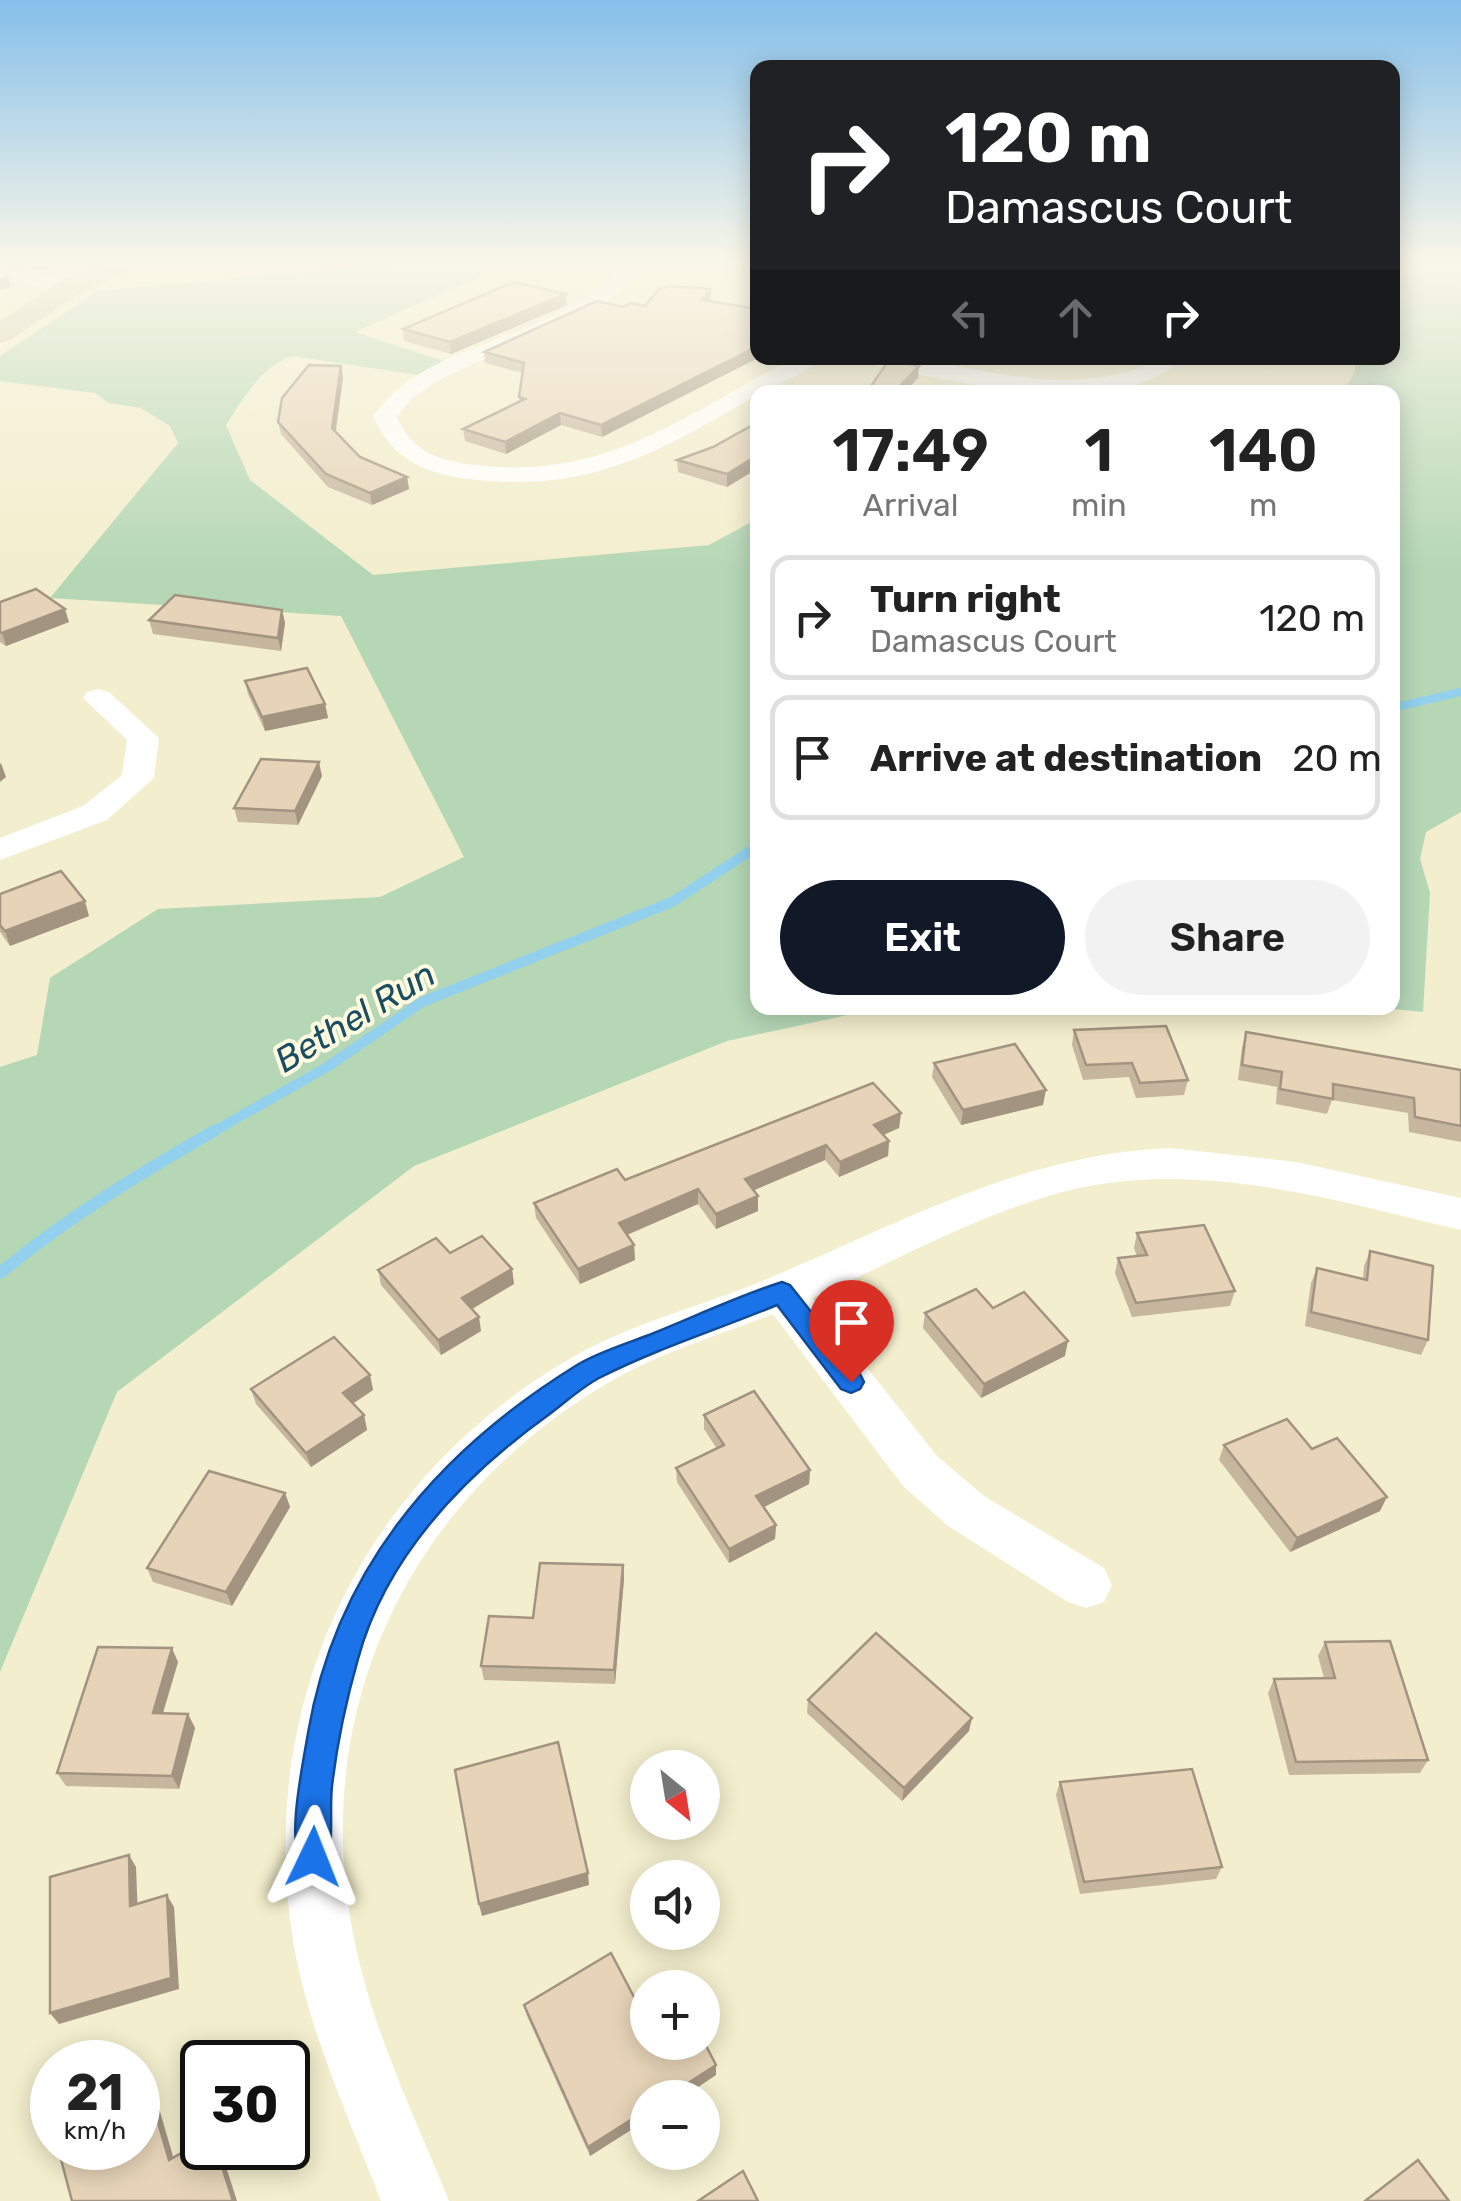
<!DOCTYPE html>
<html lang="en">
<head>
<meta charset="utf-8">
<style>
	:root { --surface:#fff; --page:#f2f2f2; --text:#222; --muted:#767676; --line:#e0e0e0; --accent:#111827 }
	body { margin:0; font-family:Rubik,sans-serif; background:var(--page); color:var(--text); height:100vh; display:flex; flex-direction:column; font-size:38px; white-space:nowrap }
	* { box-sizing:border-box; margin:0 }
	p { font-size:32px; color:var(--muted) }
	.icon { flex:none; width:55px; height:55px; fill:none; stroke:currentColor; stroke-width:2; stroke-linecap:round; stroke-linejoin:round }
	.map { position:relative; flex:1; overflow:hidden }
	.sheet { position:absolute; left:750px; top:385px; width:650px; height:630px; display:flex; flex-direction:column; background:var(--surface); border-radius:20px; box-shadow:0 5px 25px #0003 }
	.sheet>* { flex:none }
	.banner { position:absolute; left:750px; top:60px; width:650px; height:305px; border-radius:20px; box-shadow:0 5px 25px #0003; background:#202124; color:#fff; overflow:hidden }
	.needle { width:65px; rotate:150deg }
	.buttons { position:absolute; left:630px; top:1750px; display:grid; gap:20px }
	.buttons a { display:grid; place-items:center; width:90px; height:90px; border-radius:50%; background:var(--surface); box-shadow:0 5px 25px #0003; font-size:50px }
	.speed { position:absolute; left:30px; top:2040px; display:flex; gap:20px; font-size:50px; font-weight:700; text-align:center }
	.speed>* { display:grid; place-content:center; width:130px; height:130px; border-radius:50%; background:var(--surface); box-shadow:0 5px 25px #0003; line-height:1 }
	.speed small { font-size:25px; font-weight:400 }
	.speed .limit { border:5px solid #111; border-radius:15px; background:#fff; color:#111 }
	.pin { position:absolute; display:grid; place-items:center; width:85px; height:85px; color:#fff; margin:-102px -42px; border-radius:50% 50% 50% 0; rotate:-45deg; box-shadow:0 0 10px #0007 }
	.pin .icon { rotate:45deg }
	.me { position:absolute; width:110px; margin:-55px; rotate:2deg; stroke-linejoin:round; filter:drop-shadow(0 0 8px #0008) }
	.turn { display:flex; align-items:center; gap:35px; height:210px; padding:0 30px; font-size:45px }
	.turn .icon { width:130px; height:130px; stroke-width:2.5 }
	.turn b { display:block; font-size:70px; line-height:85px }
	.lanes { display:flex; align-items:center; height:95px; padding:0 30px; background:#0003; justify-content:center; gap:50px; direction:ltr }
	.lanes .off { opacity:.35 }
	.eta { display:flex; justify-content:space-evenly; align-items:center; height:170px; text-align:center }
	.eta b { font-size:60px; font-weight:600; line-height:70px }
	.cta { display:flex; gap:20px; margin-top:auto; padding:20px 30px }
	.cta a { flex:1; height:115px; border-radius:60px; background:var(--accent); color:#fff; font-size:40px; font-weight:600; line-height:115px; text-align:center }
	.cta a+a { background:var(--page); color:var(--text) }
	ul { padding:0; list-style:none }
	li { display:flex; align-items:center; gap:30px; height:125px; margin:0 20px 15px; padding:0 10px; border:5px solid var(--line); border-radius:20px }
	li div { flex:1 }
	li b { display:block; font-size:38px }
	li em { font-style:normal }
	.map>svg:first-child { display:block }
	.green { fill:#b5d7b6 }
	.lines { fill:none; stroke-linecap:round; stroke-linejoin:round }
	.stream-far2 { stroke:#92d0ee; stroke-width:8 }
	.stream-far1 { stroke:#92d0ee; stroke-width:10 }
	.stream { stroke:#92d0ee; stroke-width:12 }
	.street { fill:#fff; fill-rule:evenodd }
	.secondary { fill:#d5cdb3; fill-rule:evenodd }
	.wall { fill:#c7b69e }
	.shaded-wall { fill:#a29481 }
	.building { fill:#e7d4b8; stroke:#a29481; stroke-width:2.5 }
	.route { fill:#1a73e8; stroke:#114b97; stroke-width:2.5 }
	.labels { text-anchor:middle; stroke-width:8; stroke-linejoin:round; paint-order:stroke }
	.water-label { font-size:35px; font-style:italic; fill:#1a4d62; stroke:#fffbe1 }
</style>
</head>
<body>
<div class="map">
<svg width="1461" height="2201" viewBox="0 0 1461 2201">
	<rect width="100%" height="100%" fill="#f3eecd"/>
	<g class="green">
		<path d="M418 262H495L481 276 355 332 446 362 419 375 292 356C260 367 244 398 226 425L250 480 373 575 709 545 757 519 758 1008H880L727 1041 414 1166 117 1392 0 1672V1067L37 1055 50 978 158 909 380 897 464 857 341 616 50 598 178 443 170 426 141 408 109 403 95 393 0 381V356L98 291Z"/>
		<polygon points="1393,262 1461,262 1461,812 1426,832 1420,859 1430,893 1423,1012 1384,1008 1392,1008 1392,392 1343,392 1355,371 1355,358 1392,358"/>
	</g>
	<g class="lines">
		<polyline class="stream-far2" points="1392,708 1461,692"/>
		<polyline class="stream-far1" points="209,1134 327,1067 422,1002 672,902 758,846"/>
		<path class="stream" d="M0 1273C67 1218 139 1174 214 1131"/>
		<g class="street">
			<path d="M623 262H643L625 288 598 308 443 378 412 398 397 417C412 452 439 461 476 465 607 481 685 414 794 358H821C807 374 780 382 762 392 663 450 592 494 469 479 424 474 392 459 373 416 434 332 567 343 623 262Z"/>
			<polygon points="0,268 72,280 82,286 72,292 0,280"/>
			<path d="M862 358C931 353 999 381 1069 380 1090 379 1111 377 1130 371 1150 364 1159 357 1181 358 1123 423 947 380 873 365Z"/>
			<polygon points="98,689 109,692 159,738 154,778 107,820 0,860 0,838 83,806 122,775 127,740 83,698 87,692"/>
			<path d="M1170 1148 1296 1162 1461 1198V1230C1325 1198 1181 1153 1042 1198 962 1223 889 1264 812 1298L937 1456 984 1496 1104 1568 1112 1585 1104 1602 1086 1608 1068 1602 948 1526 903 1486 773 1314C717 1336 658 1353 606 1384 408 1502 308 1710 354 1938 372 2029 414 2115 449 2201H381C348 2115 306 2026 292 1934 257 1697 365 1476 573 1357 634 1322 703 1306 767 1279 900 1223 1023 1154 1170 1148Z"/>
		</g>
		<polygon class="secondary" points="107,262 143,262 139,268 82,292 10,340 0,343 0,321 62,280"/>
	</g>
	<g class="wall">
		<polygon points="0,262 63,262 42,271 0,265"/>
		<polygon points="584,262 603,262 596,269"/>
		<polygon points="711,289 709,301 758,309 758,358 602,437 561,425 506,454 465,441 463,429 519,402 522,373 485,363 484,352 623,307 645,306"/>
		<polygon points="567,305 451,354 404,341 403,329"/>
		<polygon points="341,366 343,378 336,431 360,457 407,477 409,489 372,505 328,487 281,434 278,422"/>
		<polygon points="758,422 758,468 727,487 678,472 677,460 713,447"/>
		<polygon points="0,602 69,622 6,646 0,642"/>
		<polygon points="282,610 285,623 281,651 153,634 149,620"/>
		<polygon points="245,681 325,704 328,718 265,731 248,694"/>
		<polygon points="322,776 298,825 238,822 234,808"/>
		<polygon points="0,894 89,916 10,946 0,932"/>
		<polygon points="1074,1030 1188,1080 1184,1095 1136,1098 1129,1077 1083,1080 1072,1045"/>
		<polygon points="1246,1032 1461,1070 1461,1142 1409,1132 1408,1113 1332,1100 1327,1114 1276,1104 1277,1087 1238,1080 1242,1047"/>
		<polygon points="934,1063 1043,1105 961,1125 932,1077"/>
		<polygon points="901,1113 899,1128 884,1135 889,1141 888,1156 839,1177 825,1160 754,1190 758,1211 716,1229 698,1204 627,1234 634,1245 635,1260 580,1284 536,1218 534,1203"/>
		<polygon points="1137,1233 1235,1291 1230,1306 1132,1317 1115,1273 1118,1258 1137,1256 1134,1248"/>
		<polygon points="1370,1251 1428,1340 1421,1355 1305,1326 1311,1283 1317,1268 1363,1279 1364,1266"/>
		<polygon points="450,1253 512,1269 514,1284 472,1309 481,1331 441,1355 381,1285 378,1270"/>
		<polygon points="993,1308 1065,1356 981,1398 923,1328 925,1313"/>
		<polygon points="370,1375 373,1390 353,1404 364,1415 367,1430 311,1467 256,1404 251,1389"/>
		<polygon points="704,1415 810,1470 809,1484 764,1507 776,1525 775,1539 729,1563 677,1482 676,1468 717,1449 704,1429"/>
		<polygon points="1224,1445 1312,1449 1380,1511 1290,1552 1219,1460"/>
		<polygon points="285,1493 290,1507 232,1606 153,1582 147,1568"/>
		<polygon points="623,1565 624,1579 615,1684 484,1680 481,1666 533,1618"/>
		<polygon points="1325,1642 1428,1760 1420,1773 1289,1775 1268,1693 1274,1679 1324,1678 1318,1656"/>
		<polygon points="178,1662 163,1713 188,1714 195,1728 179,1789 66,1786 57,1773"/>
		<polygon points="808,1700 969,1731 902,1801 807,1713"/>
		<polygon points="1060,1782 1222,1867 1216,1879 1080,1894 1056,1795"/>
		<polygon points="634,1997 716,2065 716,2075 648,2098 648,2119 590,2156 527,2016 524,2005"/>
	</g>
	<g class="shaded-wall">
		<polygon points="40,262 63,262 42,271"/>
		<polygon points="8,275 11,286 0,290 0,278"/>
		<polygon points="711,289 711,300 701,311 701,300"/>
		<polygon points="566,294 567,305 451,354 450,342"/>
		<polygon points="758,346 758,358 602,437 601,425"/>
		<polygon points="341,366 343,378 334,440 332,428"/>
		<polygon points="919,366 918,378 905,392 894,392"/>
		<polygon points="560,413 561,425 506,454 505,442"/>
		<polygon points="758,455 758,468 727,487 727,474"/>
		<polygon points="407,477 409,489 372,505 370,493"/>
		<polygon points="65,609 69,622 6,646 2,633"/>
		<polygon points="282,610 285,623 281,651 278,638"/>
		<polygon points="325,704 328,718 265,731 262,717"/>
		<polygon points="319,762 322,776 298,825 295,811"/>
		<polygon points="1,763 6,777 0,782 0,764"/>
		<polygon points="85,901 89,916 10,946 5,931"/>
		<polygon points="1046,1090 1043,1105 961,1125 963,1110"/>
		<polygon points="901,1113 899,1128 873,1139 874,1125"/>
		<polygon points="889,1141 888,1156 839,1177 840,1162"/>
		<polygon points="826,1145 825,1160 745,1194 745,1179"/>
		<polygon points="698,1189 698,1204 620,1238 619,1223"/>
		<polygon points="758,1196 758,1211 716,1229 716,1214"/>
		<polygon points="634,1245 635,1260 580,1284 578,1269"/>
		<polygon points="512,1269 514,1284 465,1313 462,1298"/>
		<polygon points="479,1317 481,1331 441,1355 438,1340"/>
		<polygon points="1068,1341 1065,1356 981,1398 984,1384"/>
		<polygon points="370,1375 373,1390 347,1407 343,1393"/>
		<polygon points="364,1415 367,1430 311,1467 306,1453"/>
		<polygon points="810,1470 809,1484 756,1511 756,1496"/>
		<polygon points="285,1493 290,1507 232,1606 226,1592"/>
		<polygon points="1387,1497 1380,1511 1290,1552 1297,1538"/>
		<polygon points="776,1525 775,1539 729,1563 729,1549"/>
		<polygon points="623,1565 624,1579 615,1684 614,1670"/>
		<polygon points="172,1648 178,1662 159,1726 153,1713"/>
		<polygon points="188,1714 195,1728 179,1789 172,1776"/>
		<polygon points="972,1718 969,1731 902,1801 904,1788"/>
		<polygon points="129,1855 136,1867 138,1918 130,1906"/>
		<polygon points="588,1873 589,1885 482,1916 479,1904"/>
		<polygon points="167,1895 174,1907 179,1989 59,2024 50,2013"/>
		<polygon points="716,2065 716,2075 682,2098 665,2098"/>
		<polygon points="146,2081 154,2091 177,2170 169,2160"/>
		<polygon points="648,2109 648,2119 590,2156 588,2147"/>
		<polygon points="216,2148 220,2148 237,2201 233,2201"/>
	</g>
	<g class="building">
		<polygon points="514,282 566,294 450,342 403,329"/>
		<polygon points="668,286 711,289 701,300 758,309 758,346 601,425 560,413 505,442 463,429 525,399 519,397 524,363 484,352 597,301 623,307 631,303 645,306 657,291"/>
		<polygon points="889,360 919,366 894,392 867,392"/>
		<polygon points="309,365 341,366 332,428 360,457 407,477 370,493 326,474 278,422 282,398"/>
		<polygon points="758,422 758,455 727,474 677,460 713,447"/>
		<polygon points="36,589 65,609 2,633 0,632 0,602"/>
		<polygon points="175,595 282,610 278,638 149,620"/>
		<polygon points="307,668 325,704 262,717 245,681"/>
		<polygon points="261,759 319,762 295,811 234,808"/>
		<polygon points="61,871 85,901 5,931 0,925 0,894"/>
		<polygon points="1166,1026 1188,1080 1140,1083 1132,1063 1086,1065 1074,1030"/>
		<polygon points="1246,1032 1461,1070 1461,1126 1415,1117 1414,1098 1333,1084 1333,1099 1280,1089 1282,1072 1242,1065"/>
		<polygon points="1015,1044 1046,1090 963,1110 934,1063"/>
		<polygon points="873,1083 901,1113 874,1125 889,1141 840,1162 826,1145 745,1179 758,1196 716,1214 698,1189 619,1223 634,1245 578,1269 534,1203 617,1169 625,1180"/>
		<polygon points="1204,1225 1235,1291 1136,1303 1118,1258 1147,1255 1137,1233"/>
		<polygon points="482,1236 512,1269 462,1298 479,1317 438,1340 378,1270 436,1238 450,1253"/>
		<polygon points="1370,1251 1433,1266 1428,1340 1311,1312 1317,1268 1367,1280"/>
		<polygon points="976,1289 993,1308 1024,1292 1068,1341 984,1384 925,1313"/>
		<polygon points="334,1337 370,1375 343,1393 364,1415 306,1453 251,1389"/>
		<polygon points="754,1391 810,1470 756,1496 776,1525 729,1549 676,1468 724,1445 704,1415"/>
		<polygon points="1287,1419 1312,1449 1337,1438 1387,1497 1297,1538 1224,1445"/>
		<polygon points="209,1471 285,1493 226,1592 147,1568"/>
		<polygon points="540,1563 623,1565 614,1670 481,1666 489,1616 533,1618"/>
		<polygon points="876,1633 972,1718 904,1788 808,1700"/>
		<polygon points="1390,1641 1428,1760 1296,1762 1274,1679 1335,1678 1325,1642"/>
		<polygon points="98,1647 172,1648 153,1713 188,1714 172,1776 57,1773"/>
		<polygon points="558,1742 588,1873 479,1904 455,1770"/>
		<polygon points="1192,1769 1222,1867 1084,1882 1060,1782"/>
		<polygon points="129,1855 130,1906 167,1895 171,1978 50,2013 50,1877"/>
		<polygon points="611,1953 634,1997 648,1989 648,2042 702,2042 702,2038 716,2065 665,2098 648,2098 648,2109 588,2147 524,2005"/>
		<polygon points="670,1975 676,1988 650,1988"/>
		<polygon points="146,2081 169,2160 202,2141 202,2148 216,2148 233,2201 72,2201 58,2148 138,2148 138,2086"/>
		<polygon points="1418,2160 1449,2201 1365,2201"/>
		<polygon points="743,2171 758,2201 698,2201"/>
	</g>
	<linearGradient id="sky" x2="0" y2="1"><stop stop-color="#85bfea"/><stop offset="0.46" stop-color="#faf7e8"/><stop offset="1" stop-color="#faf7e8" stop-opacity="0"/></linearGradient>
	<rect width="1461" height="570" fill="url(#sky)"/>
	<path class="route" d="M782 1282 790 1285 860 1374 864 1382 860 1389 851 1393 841 1389 777 1305C719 1329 656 1349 601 1377 583 1386 567 1401 551 1413 466 1474 386 1555 358 1659 346 1701 337 1743 332 1786 329 1813 335 1843 325 1869L313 1873 301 1869C287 1835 302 1770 308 1733 336 1568 438 1451 577 1365 600 1351 629 1343 654 1333 696 1316 738 1296 782 1282Z"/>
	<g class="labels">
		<g class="water-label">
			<text transform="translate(355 1017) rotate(-31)" y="12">Bethel Run</text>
		</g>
	</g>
</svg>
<div class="buttons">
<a><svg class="needle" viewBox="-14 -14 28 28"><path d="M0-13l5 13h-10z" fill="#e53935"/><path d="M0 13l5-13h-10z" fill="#767676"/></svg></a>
<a><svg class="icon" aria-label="sound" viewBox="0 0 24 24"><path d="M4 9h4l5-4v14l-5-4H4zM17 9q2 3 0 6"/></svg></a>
<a>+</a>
<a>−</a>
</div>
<div class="speed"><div>21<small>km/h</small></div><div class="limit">30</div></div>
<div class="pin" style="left:851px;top:1382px;background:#d93025"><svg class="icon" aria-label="arrive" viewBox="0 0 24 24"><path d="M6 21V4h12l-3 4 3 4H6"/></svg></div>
<svg class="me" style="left:313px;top:1857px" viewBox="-20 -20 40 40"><path d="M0-17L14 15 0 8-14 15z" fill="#1a73e8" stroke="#fff" stroke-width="4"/></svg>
<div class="banner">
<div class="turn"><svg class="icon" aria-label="right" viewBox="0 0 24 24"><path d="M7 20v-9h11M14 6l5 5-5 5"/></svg><div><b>120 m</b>Damascus Court</div></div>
<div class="lanes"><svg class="icon off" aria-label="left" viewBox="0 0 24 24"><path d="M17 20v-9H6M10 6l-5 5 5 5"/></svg><svg class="icon off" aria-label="ahead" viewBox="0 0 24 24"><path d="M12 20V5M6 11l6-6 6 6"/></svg><svg class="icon" aria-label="right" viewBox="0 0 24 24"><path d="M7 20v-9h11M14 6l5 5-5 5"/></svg></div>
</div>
<section class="sheet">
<div class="eta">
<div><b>17:49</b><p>Arrival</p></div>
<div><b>1</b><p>min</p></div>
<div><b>140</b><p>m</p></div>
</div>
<ul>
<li><svg class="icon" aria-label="right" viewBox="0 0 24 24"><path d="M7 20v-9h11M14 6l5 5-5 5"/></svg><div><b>Turn right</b><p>Damascus Court</p></div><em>120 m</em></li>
<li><svg class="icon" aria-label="arrive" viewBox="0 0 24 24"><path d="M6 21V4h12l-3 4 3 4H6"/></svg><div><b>Arrive at destination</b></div><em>20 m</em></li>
</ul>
<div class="cta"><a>Exit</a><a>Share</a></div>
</section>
</div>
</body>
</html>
